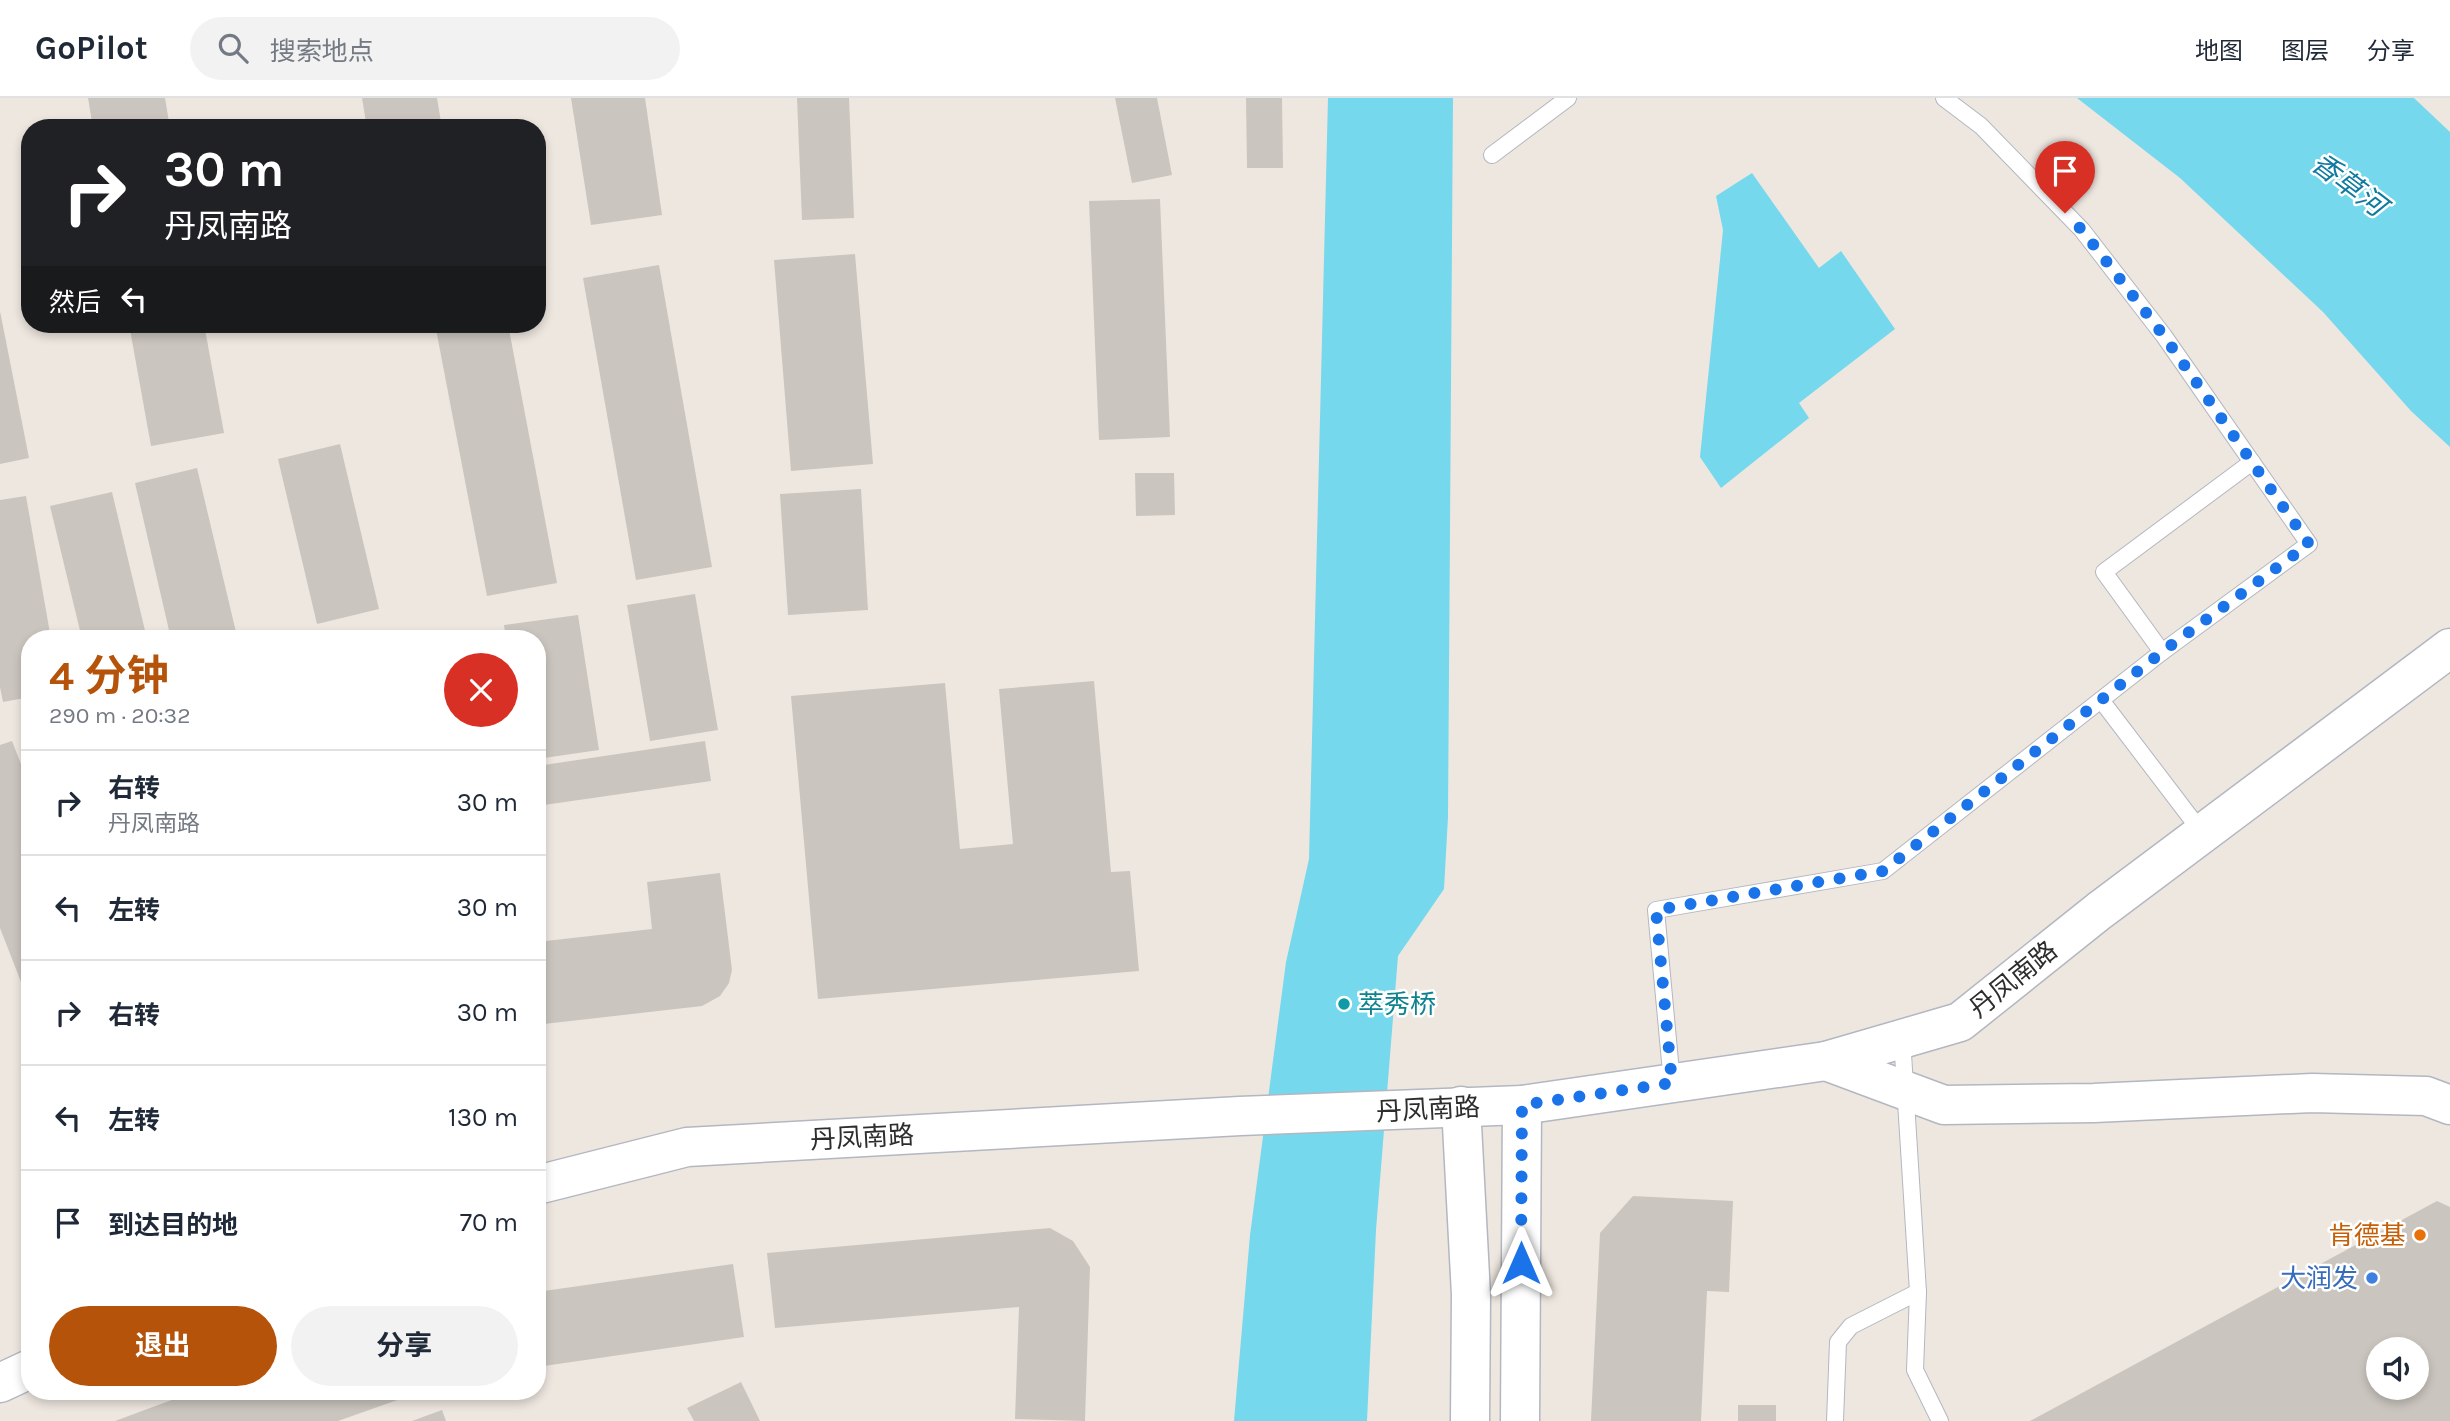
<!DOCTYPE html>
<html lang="zh">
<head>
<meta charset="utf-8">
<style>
	:root { --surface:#fff; --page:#f2f2f3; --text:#1f2937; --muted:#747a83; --line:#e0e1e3; --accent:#b45309 }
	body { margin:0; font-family:Karla,"Noto Sans SC",sans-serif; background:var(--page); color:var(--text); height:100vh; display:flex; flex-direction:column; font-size:26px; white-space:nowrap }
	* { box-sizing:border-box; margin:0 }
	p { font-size:23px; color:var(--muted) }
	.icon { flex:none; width:38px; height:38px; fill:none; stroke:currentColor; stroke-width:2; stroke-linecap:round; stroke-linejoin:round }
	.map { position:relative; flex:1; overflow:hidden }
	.panel { position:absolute; left:21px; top:532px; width:525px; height:770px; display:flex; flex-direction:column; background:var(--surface); border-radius:28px; box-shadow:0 4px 10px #0003 }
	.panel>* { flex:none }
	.top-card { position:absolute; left:21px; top:21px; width:525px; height:214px; border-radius:28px; box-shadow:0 4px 10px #0003; background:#202124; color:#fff; overflow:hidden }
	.buttons { position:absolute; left:2366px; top:1239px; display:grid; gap:14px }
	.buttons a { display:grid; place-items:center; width:63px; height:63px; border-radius:50%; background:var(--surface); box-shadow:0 4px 10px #0003; font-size:35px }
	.pin { position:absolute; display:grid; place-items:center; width:60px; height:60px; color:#fff; margin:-72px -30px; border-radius:50% 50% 50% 0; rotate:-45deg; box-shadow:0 0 7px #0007 }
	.pin .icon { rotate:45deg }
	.me { position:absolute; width:77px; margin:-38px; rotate:0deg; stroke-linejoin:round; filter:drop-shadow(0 0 5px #0008) }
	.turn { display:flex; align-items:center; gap:24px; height:147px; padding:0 28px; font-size:32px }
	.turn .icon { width:91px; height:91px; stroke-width:2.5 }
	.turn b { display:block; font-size:49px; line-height:60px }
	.then { display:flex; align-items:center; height:66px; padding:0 28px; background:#0003; gap:14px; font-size:26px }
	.round { display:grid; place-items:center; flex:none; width:74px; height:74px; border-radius:37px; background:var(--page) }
	.overview { display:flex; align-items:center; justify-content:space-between; height:119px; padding:0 28px }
	h1 { font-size:42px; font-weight:700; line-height:52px; color:var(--accent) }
	.cta { display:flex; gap:14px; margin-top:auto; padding:14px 28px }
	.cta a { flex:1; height:80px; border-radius:42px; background:var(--accent); color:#fff; font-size:28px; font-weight:700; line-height:80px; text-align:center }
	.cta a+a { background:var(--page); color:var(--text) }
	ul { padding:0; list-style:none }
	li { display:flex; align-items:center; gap:21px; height:105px; padding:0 28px; border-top:2px solid var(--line) }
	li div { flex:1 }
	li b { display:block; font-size:26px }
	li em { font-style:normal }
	header { display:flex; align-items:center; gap:42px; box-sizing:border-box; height:98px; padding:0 35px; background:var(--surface); border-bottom:2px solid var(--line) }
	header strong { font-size:33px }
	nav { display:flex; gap:38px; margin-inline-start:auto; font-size:24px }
	.search { width:490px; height:63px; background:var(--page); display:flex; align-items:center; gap:18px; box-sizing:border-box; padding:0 24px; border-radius:38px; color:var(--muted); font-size:26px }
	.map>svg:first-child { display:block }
	.water { fill:#76d8ed }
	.building { fill:#cac5be; fill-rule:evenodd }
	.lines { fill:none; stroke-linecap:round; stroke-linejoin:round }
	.service-casing { stroke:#b3b7c0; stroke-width:18 }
	.tertiary-casing { stroke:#b3b7c0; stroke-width:41 }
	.secondary-casing { stroke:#b3b7c0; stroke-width:41 }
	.service { stroke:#fff; stroke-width:16 }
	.tertiary { stroke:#fff; stroke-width:38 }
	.secondary { stroke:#fff; stroke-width:38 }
	.route { stroke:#1a73e8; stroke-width:12; stroke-dasharray:0 21.6 }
	.culture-dot { fill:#0f9aa8; stroke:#fff; stroke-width:2.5 }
	.food-dot { fill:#e8710a; stroke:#fff; stroke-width:2.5 }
	.shop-dot { fill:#3f7fe0; stroke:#fff; stroke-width:2.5 }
	.labels { text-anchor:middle; stroke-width:5; stroke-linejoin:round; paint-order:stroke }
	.street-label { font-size:26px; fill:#2d2d2d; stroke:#fff }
	.culture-label { font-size:26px; fill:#0d838f; stroke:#fff; text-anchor:start }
	.food-label { font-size:26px; fill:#c56008; stroke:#fff; text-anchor:end }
	.shop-label { font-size:26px; fill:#366cbe; stroke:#fff; text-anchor:end }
	.water-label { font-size:28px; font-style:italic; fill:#107a9f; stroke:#fff }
</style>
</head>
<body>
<header>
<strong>GoPilot</strong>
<div class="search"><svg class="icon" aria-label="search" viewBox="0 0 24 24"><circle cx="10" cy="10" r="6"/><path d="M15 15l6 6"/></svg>搜索地点</div>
<nav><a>地图</a><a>图层</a><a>分享</a></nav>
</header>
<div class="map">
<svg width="2450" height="1323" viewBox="0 0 2450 1323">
	<rect width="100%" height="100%" fill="#eee7e0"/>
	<g class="water">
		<polygon points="1328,0 1453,0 1448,719 1444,791 1398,858 1376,1132 1367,1323 1234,1323 1250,1137 1286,864 1309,761"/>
		<polygon points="2077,0 2414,0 2450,34 2450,349 2411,313 2323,214 2180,80"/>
		<polygon points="1752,75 1819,170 1841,153 1895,231 1799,305 1809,320 1721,390 1700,359 1723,132 1716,98"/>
	</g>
	<g class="building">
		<polygon points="88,0 165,0 170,30 93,30"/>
		<polygon points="362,0 437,0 442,30 367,30"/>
		<polygon points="571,0 645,0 662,117 591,127"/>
		<polygon points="797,0 849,0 854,120 802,122"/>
		<polygon points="1115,0 1157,0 1172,77 1132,85"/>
		<polygon points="1246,0 1282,0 1283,70 1247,70"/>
		<polygon points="1160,101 1170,339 1099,342 1089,103"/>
		<polygon points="855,156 873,366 791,373 774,162"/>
		<polygon points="659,167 712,469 636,482 583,180"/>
		<polygon points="0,213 29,360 0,366"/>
		<polygon points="129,226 204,226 224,335 151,348"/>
		<polygon points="435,226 508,226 557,485 487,498"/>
		<polygon points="340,346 379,511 317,526 278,361"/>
		<polygon points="197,370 236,534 206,541 171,541 135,385"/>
		<polygon points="1135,375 1174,375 1175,417 1136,418"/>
		<polygon points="861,391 868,512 788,517 780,396"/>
		<polygon points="112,394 147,541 82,541 50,408"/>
		<polygon points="26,398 51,541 30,541 30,599 3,604 0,589 0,402"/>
		<polygon points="695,496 718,632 650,643 627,507"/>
		<polygon points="578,517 599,652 537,661 537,541 506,541 504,527"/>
		<polygon points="1094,583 1111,774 1130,773 1139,873 818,901 791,598 945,585 960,751 1013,746 999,591"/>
		<polygon points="12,643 30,689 30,907 0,830 0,647"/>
		<polygon points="705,643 711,683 537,708 537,668"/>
		<polygon points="720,775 732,872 729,885 720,898 702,908 544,926 537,873 537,844 652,831 647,784"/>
		<polygon points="1633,1098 1733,1103 1729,1194 1707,1193 1701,1323 1591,1323 1600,1135"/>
		<path d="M2437 1103 2450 1109V1323H2030ZM2378 1251H2417V1290H2378Z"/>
		<polygon points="1050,1130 1073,1143 1090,1169 1085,1323 1015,1321 1019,1209 775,1230 767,1155"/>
		<polygon points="733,1166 744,1239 537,1269 537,1194"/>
		<polygon points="741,1284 760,1323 694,1323 687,1310"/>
		<polygon points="196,1293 420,1293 420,1294 338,1323 115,1323"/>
		<rect x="1738" y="1307" width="38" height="16"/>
		<polygon points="442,1312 446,1323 412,1323"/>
	</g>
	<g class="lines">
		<g class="service-casing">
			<g id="service">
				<polyline points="1492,57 1568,0"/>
				<polyline points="2162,554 2104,474 2252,364"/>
				<polyline points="2101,602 2203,736"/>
				<polyline points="1902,940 1918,1194 1915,1272 1940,1323"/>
				<polyline points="1672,985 1656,812 1883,773 2162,554 2309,446 2164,238 2082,132 1981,28 1944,0"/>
				<polyline points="1835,1323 1838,1244 1851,1228 1918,1194"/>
			</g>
		</g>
		<g class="tertiary-casing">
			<g id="tertiary">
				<polyline points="1461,1008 1471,1197 1470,1323"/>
				<polyline points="1520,1323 1522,1007"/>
			</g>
		</g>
		<g class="secondary-casing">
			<g id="secondary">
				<polyline points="1826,963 1944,1007 2094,1005 2312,995 2426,998 2450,1007"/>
				<polyline points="537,1087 687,1049 1240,1018 1522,1007 1826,963 1960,924 2099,813 2450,550"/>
				<polyline points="0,1285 30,1271"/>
			</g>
		</g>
		<use href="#service" class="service"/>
		<use href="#tertiary" class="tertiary"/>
		<use href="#secondary" class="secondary"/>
	</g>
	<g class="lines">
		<polyline class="route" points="1521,1165 1522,1007 1672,985 1656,812 1883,773 2162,554 2309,446 2164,238 2082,132 2065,115"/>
	</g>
	<circle class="culture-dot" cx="1344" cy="906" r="7"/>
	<circle class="food-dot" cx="2420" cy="1137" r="7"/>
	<circle class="shop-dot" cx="2372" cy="1180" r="7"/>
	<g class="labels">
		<g class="street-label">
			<text transform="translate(2013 881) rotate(-39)" y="9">丹凤南路</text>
			<text transform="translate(1428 1011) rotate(-3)" y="9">丹凤南路</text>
			<text transform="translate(862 1039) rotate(-3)" y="9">丹凤南路</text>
		</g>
		<g class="culture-label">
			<text x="1358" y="915">萃秀桥</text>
		</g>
		<g class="food-label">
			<text x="2406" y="1146">肯德基</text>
		</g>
		<g class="shop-label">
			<text x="2358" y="1189">大润发</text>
		</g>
		<g class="water-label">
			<text transform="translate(2349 86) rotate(37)" y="10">香草河</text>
		</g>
	</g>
</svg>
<div class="buttons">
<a><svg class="icon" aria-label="sound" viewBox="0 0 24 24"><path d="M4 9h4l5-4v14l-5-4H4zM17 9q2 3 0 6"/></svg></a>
</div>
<div class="pin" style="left:2065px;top:115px;background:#d93025"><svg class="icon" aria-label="arrive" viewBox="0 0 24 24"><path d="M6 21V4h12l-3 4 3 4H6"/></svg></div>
<svg class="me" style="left:1521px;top:1165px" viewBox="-20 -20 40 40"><path d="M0-17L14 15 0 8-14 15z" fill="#1a73e8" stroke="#fff" stroke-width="4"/></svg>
<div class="top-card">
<div class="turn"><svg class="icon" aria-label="right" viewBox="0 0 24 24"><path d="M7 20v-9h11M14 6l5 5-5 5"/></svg><div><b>30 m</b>丹凤南路</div></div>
<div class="then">然后<svg class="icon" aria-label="left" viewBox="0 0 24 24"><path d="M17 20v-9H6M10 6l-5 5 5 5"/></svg></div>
</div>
<section class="panel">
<div class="overview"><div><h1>4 分钟</h1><p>290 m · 20:32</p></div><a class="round" style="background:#d93025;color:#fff"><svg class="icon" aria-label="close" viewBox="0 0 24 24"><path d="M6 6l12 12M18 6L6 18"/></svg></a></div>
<ul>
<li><svg class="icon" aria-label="right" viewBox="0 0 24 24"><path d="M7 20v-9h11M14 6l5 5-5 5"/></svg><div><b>右转</b><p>丹凤南路</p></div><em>30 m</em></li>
<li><svg class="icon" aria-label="left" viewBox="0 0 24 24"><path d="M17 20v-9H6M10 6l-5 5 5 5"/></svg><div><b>左转</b></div><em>30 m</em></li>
<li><svg class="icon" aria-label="right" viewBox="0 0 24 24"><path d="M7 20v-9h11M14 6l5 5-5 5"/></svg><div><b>右转</b></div><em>30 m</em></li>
<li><svg class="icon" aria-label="left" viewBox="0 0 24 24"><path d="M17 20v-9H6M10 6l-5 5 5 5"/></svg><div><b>左转</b></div><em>130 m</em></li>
<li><svg class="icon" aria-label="arrive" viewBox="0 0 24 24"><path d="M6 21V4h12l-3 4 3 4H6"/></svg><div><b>到达目的地</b></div><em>70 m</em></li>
</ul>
<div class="cta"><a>退出</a><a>分享</a></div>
</section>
</div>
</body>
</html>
